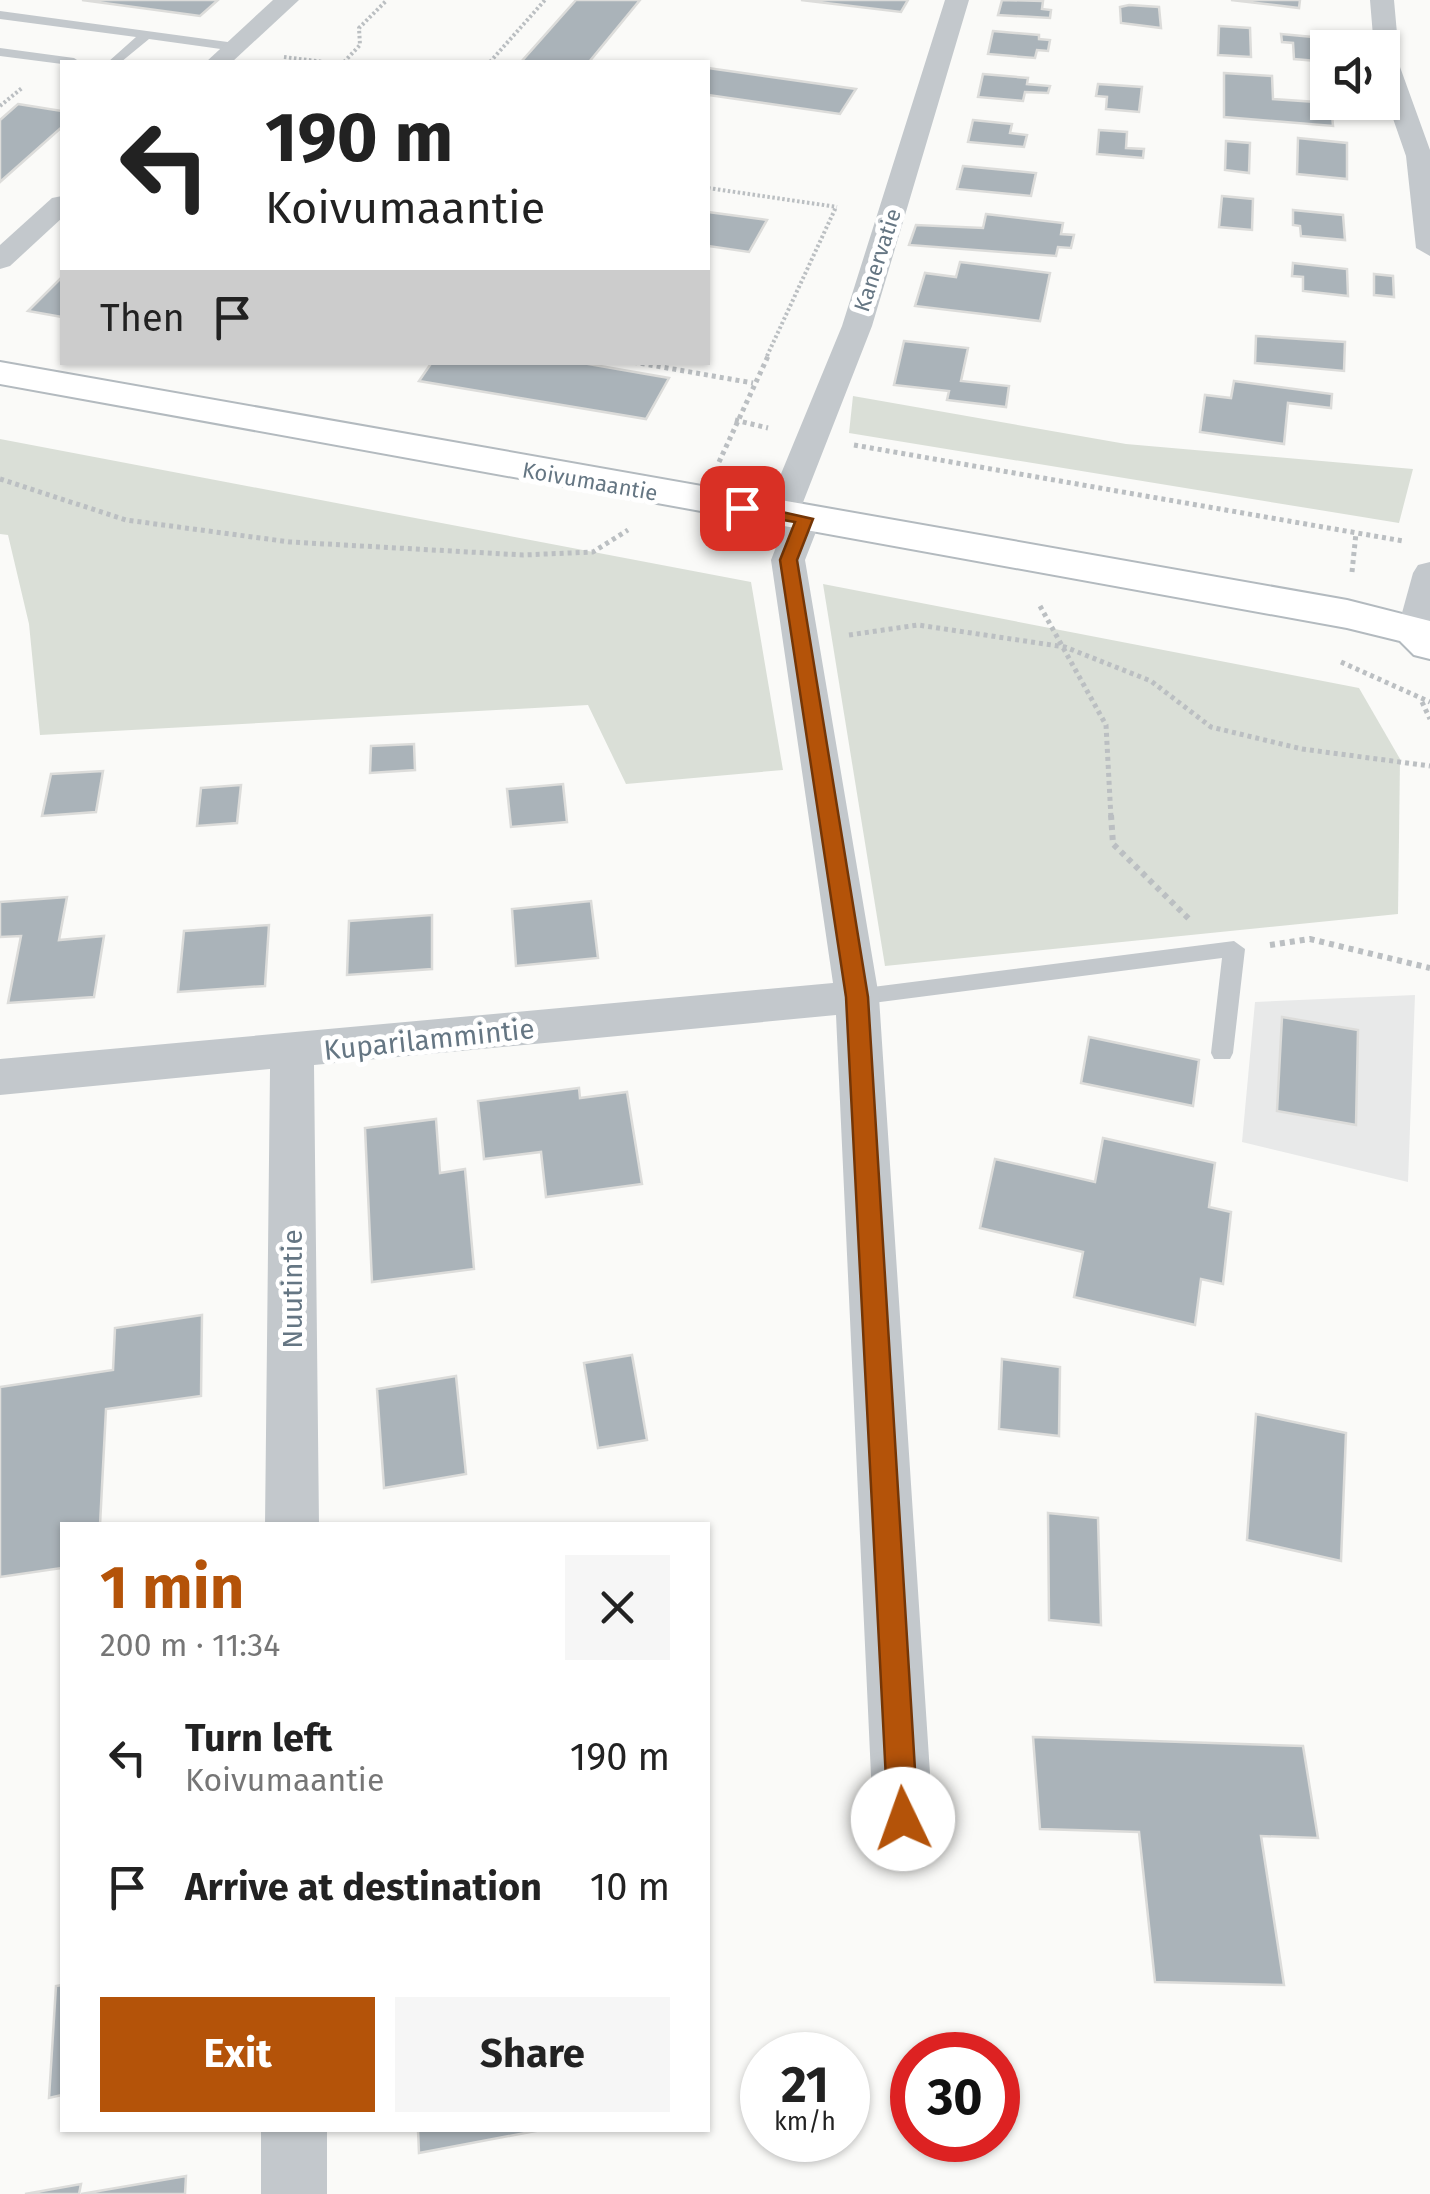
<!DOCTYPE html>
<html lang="en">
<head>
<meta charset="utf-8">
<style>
	:root { --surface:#fff; --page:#f6f6f6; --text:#222; --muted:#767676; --accent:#b45309 }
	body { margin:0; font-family:"Fira Sans",sans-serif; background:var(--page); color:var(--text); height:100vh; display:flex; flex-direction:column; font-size:38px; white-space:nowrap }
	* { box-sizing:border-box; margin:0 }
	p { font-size:32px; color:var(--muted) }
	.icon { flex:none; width:55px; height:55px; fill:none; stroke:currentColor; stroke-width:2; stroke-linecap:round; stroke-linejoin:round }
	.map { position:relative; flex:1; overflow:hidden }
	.drawer { position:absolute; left:60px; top:1522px; width:650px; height:610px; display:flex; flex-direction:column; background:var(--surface); border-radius:0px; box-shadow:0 2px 8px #0004 }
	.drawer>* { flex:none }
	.banner { position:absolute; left:60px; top:60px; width:650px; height:305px; border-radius:0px; box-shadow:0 2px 8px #0004; background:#fff; color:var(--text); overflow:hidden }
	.buttons { position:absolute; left:1310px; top:30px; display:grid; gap:20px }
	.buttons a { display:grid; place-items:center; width:90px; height:90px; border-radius:0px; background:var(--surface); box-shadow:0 2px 8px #0004; font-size:50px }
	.speed { position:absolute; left:740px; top:2032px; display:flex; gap:20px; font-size:50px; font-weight:700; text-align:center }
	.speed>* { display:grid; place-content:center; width:130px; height:130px; border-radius:50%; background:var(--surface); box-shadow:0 2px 8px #0004; line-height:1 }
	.speed small { font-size:25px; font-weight:400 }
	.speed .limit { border:15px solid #d22; background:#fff; color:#111 }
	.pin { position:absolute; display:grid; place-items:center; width:85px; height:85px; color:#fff; margin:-42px; border-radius:20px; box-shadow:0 5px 15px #0006 }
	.me { position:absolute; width:110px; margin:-55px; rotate:357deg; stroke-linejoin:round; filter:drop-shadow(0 0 8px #0008) }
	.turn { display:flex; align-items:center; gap:35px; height:210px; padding:0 40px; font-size:45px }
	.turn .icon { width:130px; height:130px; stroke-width:2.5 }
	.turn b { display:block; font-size:70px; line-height:85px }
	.then { display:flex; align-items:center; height:95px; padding:0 40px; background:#0003; gap:20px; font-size:38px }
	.round { display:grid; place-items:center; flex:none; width:105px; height:105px; border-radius:0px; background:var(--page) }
	.overview { display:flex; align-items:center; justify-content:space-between; height:170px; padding:0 40px }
	h1 { font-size:60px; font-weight:700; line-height:75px; color:var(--accent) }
	.action { display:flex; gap:20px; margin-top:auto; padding:20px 40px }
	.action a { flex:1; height:115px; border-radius:0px; background:var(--accent); color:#fff; font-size:40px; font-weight:700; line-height:115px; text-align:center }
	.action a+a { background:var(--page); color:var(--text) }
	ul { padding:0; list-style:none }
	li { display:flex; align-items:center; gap:30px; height:130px; padding:0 40px }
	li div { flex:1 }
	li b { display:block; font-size:38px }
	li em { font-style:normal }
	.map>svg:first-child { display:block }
	.built { fill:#e8e9e9 }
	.green { fill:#dadfd7 }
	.building { fill:#aab3b9; stroke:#dcdcda; stroke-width:2.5 }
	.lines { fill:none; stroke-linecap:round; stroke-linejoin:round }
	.secondary-casing { stroke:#b3babf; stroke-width:4 }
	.path-far2 { stroke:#bbbfc2; stroke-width:4; stroke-dasharray:2.5 2.5; stroke-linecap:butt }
	.path-far1 { stroke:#bbbfc2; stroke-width:5; stroke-dasharray:4 4; stroke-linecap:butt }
	.path { stroke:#bbbfc2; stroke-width:6; stroke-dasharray:5 5; stroke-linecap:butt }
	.lane { fill:#c3c8cc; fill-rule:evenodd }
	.street { fill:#c3c8cc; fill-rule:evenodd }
	.secondary { fill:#fff; fill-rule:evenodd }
	.route { fill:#b45309; stroke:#753606; stroke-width:2.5 }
	.labels { text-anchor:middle; stroke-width:10; stroke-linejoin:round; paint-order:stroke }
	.far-street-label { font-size:22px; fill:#657683; stroke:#fff }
	.street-label { font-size:28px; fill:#657683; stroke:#fff }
</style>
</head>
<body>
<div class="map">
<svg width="1430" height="2194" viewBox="0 0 1430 2194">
	<rect width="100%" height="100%" fill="#fafaf8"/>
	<polygon class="built" points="1415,995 1408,1182 1242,1142 1255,1002"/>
	<g class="green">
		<polygon points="853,396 1126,444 1413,469 1399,523 849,433"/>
		<polygon points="0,439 751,582 783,770 626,784 588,705 40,735 29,624 8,535 0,534"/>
		<polygon points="823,584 1359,688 1400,759 1398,914 885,966"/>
	</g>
	<g class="building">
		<polygon points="82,0 218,0 200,16"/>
		<polygon points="576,0 640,0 589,62 521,62"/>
		<polygon points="801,0 908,0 901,12"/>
		<polygon points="1002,0 1043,1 1042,9 1051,10 1050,18 998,15"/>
		<polygon points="1231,0 1300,0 1299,8"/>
		<polygon points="1129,5 1159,7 1161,28 1121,23 1120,7"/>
		<polygon points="1219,26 1250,28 1251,57 1218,55"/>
		<polygon points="993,31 1039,35 1039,39 1050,40 1048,51 1037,50 1035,58 988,54"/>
		<polygon points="1281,34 1324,38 1347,42 1348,48 1328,48 1328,62 1294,59 1293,43 1282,42"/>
		<polygon points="708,68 856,89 840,114 708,95"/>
		<polygon points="1224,73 1272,76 1273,99 1331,103 1333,126 1224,117"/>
		<polygon points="983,74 1028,78 1027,84 1050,86 1048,93 1025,92 1023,101 978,97"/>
		<polygon points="1098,84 1142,87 1139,112 1106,109 1107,97 1096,96"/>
		<polygon points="18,104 62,111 62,127 0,182 0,120"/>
		<polygon points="973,120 1012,124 1010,133 1027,135 1024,147 968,142"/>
		<polygon points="1099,130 1127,132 1126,148 1144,149 1143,158 1097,154"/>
		<polygon points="1298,138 1347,143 1347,179 1297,174"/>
		<polygon points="1226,141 1250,143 1249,173 1225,170"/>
		<polygon points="963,166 1036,173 1031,196 957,189"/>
		<polygon points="1222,196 1253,199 1252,230 1219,227"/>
		<polygon points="1293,210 1343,215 1345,240 1301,236 1300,226 1293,225"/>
		<polygon points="708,212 767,220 749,252 708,246"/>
		<polygon points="986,214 1063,223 1061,234 1074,235 1071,248 1058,247 1056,256 909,245 916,225 983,228"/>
		<polygon points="960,262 1050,273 1040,321 915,306 925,273 956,277"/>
		<polygon points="1293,263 1347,269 1348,296 1303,291 1303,277 1292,276"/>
		<polygon points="1374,274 1393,276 1394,297 1374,295"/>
		<polygon points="62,277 62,317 28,311"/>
		<polygon points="1256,336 1345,342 1344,371 1255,363"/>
		<polygon points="904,341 968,348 961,381 1009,386 1006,407 947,400 949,391 894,385"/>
		<polygon points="432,362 577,362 669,378 646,419 419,381"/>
		<polygon points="1234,381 1332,394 1331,408 1288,403 1284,444 1200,432 1205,395 1231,398"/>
		<polygon points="414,744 415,770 370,773 371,746"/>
		<polygon points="103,771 96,812 42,816 51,774"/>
		<polygon points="563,784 567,822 511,827 507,789"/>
		<polygon points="241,785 237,823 197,826 201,788"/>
		<polygon points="67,897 59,940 104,936 94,997 8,1003 21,936 0,937 0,902"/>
		<polygon points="591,901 598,958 516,966 512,909"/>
		<polygon points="432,915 432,969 347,975 349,921"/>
		<polygon points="269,925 265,986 178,992 184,931"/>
		<polygon points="1282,1017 1358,1030 1356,1125 1277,1111"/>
		<polygon points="1089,1037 1199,1060 1193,1106 1081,1083"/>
		<polygon points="579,1088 580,1098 627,1092 642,1184 546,1197 541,1152 484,1159 478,1101"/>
		<polygon points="436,1119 440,1173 465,1169 474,1269 372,1282 365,1128"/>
		<polygon points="1103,1138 1215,1163 1209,1207 1231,1212 1223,1284 1201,1279 1195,1325 1074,1297 1083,1252 980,1228 995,1159 1095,1182"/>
		<polygon points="202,1315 201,1396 106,1409 100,1525 62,1525 62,1568 0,1577 0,1387 113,1370 115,1328"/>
		<polygon points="632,1355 647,1440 598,1448 584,1363"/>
		<polygon points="1002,1359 1060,1367 1059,1436 999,1429"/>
		<polygon points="456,1376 466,1474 384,1488 377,1389"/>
		<polygon points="1256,1414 1346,1433 1341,1561 1247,1540"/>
		<polygon points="1048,1513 1098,1518 1101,1625 1049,1620"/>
		<polygon points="1033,1737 1303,1746 1318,1838 1261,1836 1284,1985 1155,1982 1139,1832 1040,1829"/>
		<polygon points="62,1985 62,2095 49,2098 56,1986"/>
		<polygon points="418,2130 541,2130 419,2153"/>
		<polygon points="186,2176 185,2194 81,2194"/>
		<polygon points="81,2184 79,2194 25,2194"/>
	</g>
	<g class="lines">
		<g class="secondary-casing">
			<polygon id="secondary" points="0,362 1347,600 1430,621 1430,659 1414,655 1400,641 1347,628 0,384"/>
		</g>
		<g class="path-far2">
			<polyline points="284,57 324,62"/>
			<polyline points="344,62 360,45 359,28 387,0"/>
			<polyline points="490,62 545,0"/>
			<polyline points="0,106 22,88"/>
			<polyline points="708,188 837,207"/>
			<polyline points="767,356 836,207"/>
		</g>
		<g class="path-far1">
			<polyline points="633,362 753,383"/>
			<polyline points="735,420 768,428"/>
			<polyline points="854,445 1403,541"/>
			<polyline points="719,462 769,354"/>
			<polyline points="0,479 126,520 290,542 523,555 593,552 628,530"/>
			<polyline points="1352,572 1356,533"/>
			<polyline points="1040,606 1106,725 1111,818"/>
			<polyline points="849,635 918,625 1065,647 1151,681 1211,727 1302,749 1430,766"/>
			<polyline points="1341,662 1430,702"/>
			<polyline points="1422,702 1430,719"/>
		</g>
		<g class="path">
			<polyline points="1111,815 1113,844 1189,919"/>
			<polyline points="1270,945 1310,939 1430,968"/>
		</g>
		<g class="lane">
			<polygon points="0,11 235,43 241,47 235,51 149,39 121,62 108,62 136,37 0,19"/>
			<polygon points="0,48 74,58 80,62 62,64 0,56"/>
			<polygon points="1234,941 1245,949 1233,1053 1230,1059 1214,1059 1211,1053 1222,958 857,1005 846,997 857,989"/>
		</g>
		<g class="street">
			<polygon points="273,0 299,0 232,62 206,62"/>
			<polygon points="945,0 969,0 872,326 800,510 816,512 821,519 805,560 879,997 933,1819 924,1840 903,1849 882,1840 873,1819 836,1015 314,1065 319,1525 265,1525 270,1069 0,1095 0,1059 833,983 771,560 785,524 769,522 764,515 842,326"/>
			<polygon points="1370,0 1394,0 1400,67 1430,150 1430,256 1416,248 1406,156 1382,87 1382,48 1374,48"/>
			<polygon points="62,196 62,218 10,266 0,269 0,245 52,198"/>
			<polygon points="1430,562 1430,635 1415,642 1402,639 1397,631 1413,573 1418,565"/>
			<rect x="261" y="2130" width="66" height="64"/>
		</g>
		<use href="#secondary" class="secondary"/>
	</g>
	<polygon class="route" points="742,503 813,519 797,560 868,997 918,1819 913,1830 903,1834 892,1830 888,1819 846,997 780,560 795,522 736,512 733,508"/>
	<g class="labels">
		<g class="far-street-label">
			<text transform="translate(877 260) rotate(-72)" y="8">Kanervatie</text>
			<text transform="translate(590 481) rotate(10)" y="8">Koivumaantie</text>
		</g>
		<g class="street-label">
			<text transform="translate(429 1039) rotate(-6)" y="10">Kuparilammintie</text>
			<text transform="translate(292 1289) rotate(-90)" y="10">Nuutintie</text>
		</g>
	</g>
</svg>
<div class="buttons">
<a><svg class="icon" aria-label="sound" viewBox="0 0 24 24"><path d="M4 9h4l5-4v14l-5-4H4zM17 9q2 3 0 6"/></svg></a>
</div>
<div class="speed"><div>21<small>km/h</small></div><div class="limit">30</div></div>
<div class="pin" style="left:742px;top:508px;background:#d93025"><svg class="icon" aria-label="arrive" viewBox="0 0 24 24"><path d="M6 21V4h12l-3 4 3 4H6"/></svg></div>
<svg class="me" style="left:903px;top:1819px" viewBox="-20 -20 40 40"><circle r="19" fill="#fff"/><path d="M0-13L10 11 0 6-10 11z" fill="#b45309"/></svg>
<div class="banner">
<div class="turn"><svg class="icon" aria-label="left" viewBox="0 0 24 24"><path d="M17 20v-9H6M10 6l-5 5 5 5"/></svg><div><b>190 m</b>Koivumaantie</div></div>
<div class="then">Then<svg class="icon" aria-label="arrive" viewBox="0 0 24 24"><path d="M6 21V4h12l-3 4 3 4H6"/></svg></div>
</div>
<section class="drawer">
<div class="overview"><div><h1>1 min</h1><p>200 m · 11:34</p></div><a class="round"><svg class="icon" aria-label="close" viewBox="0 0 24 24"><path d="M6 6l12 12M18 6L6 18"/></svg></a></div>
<ul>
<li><svg class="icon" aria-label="left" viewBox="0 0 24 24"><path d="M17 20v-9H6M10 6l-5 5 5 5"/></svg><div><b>Turn left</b><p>Koivumaantie</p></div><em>190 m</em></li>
<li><svg class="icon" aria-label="arrive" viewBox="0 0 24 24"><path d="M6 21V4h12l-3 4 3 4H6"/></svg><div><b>Arrive at destination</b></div><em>10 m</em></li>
</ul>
<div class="action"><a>Exit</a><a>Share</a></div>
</section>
</div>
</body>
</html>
